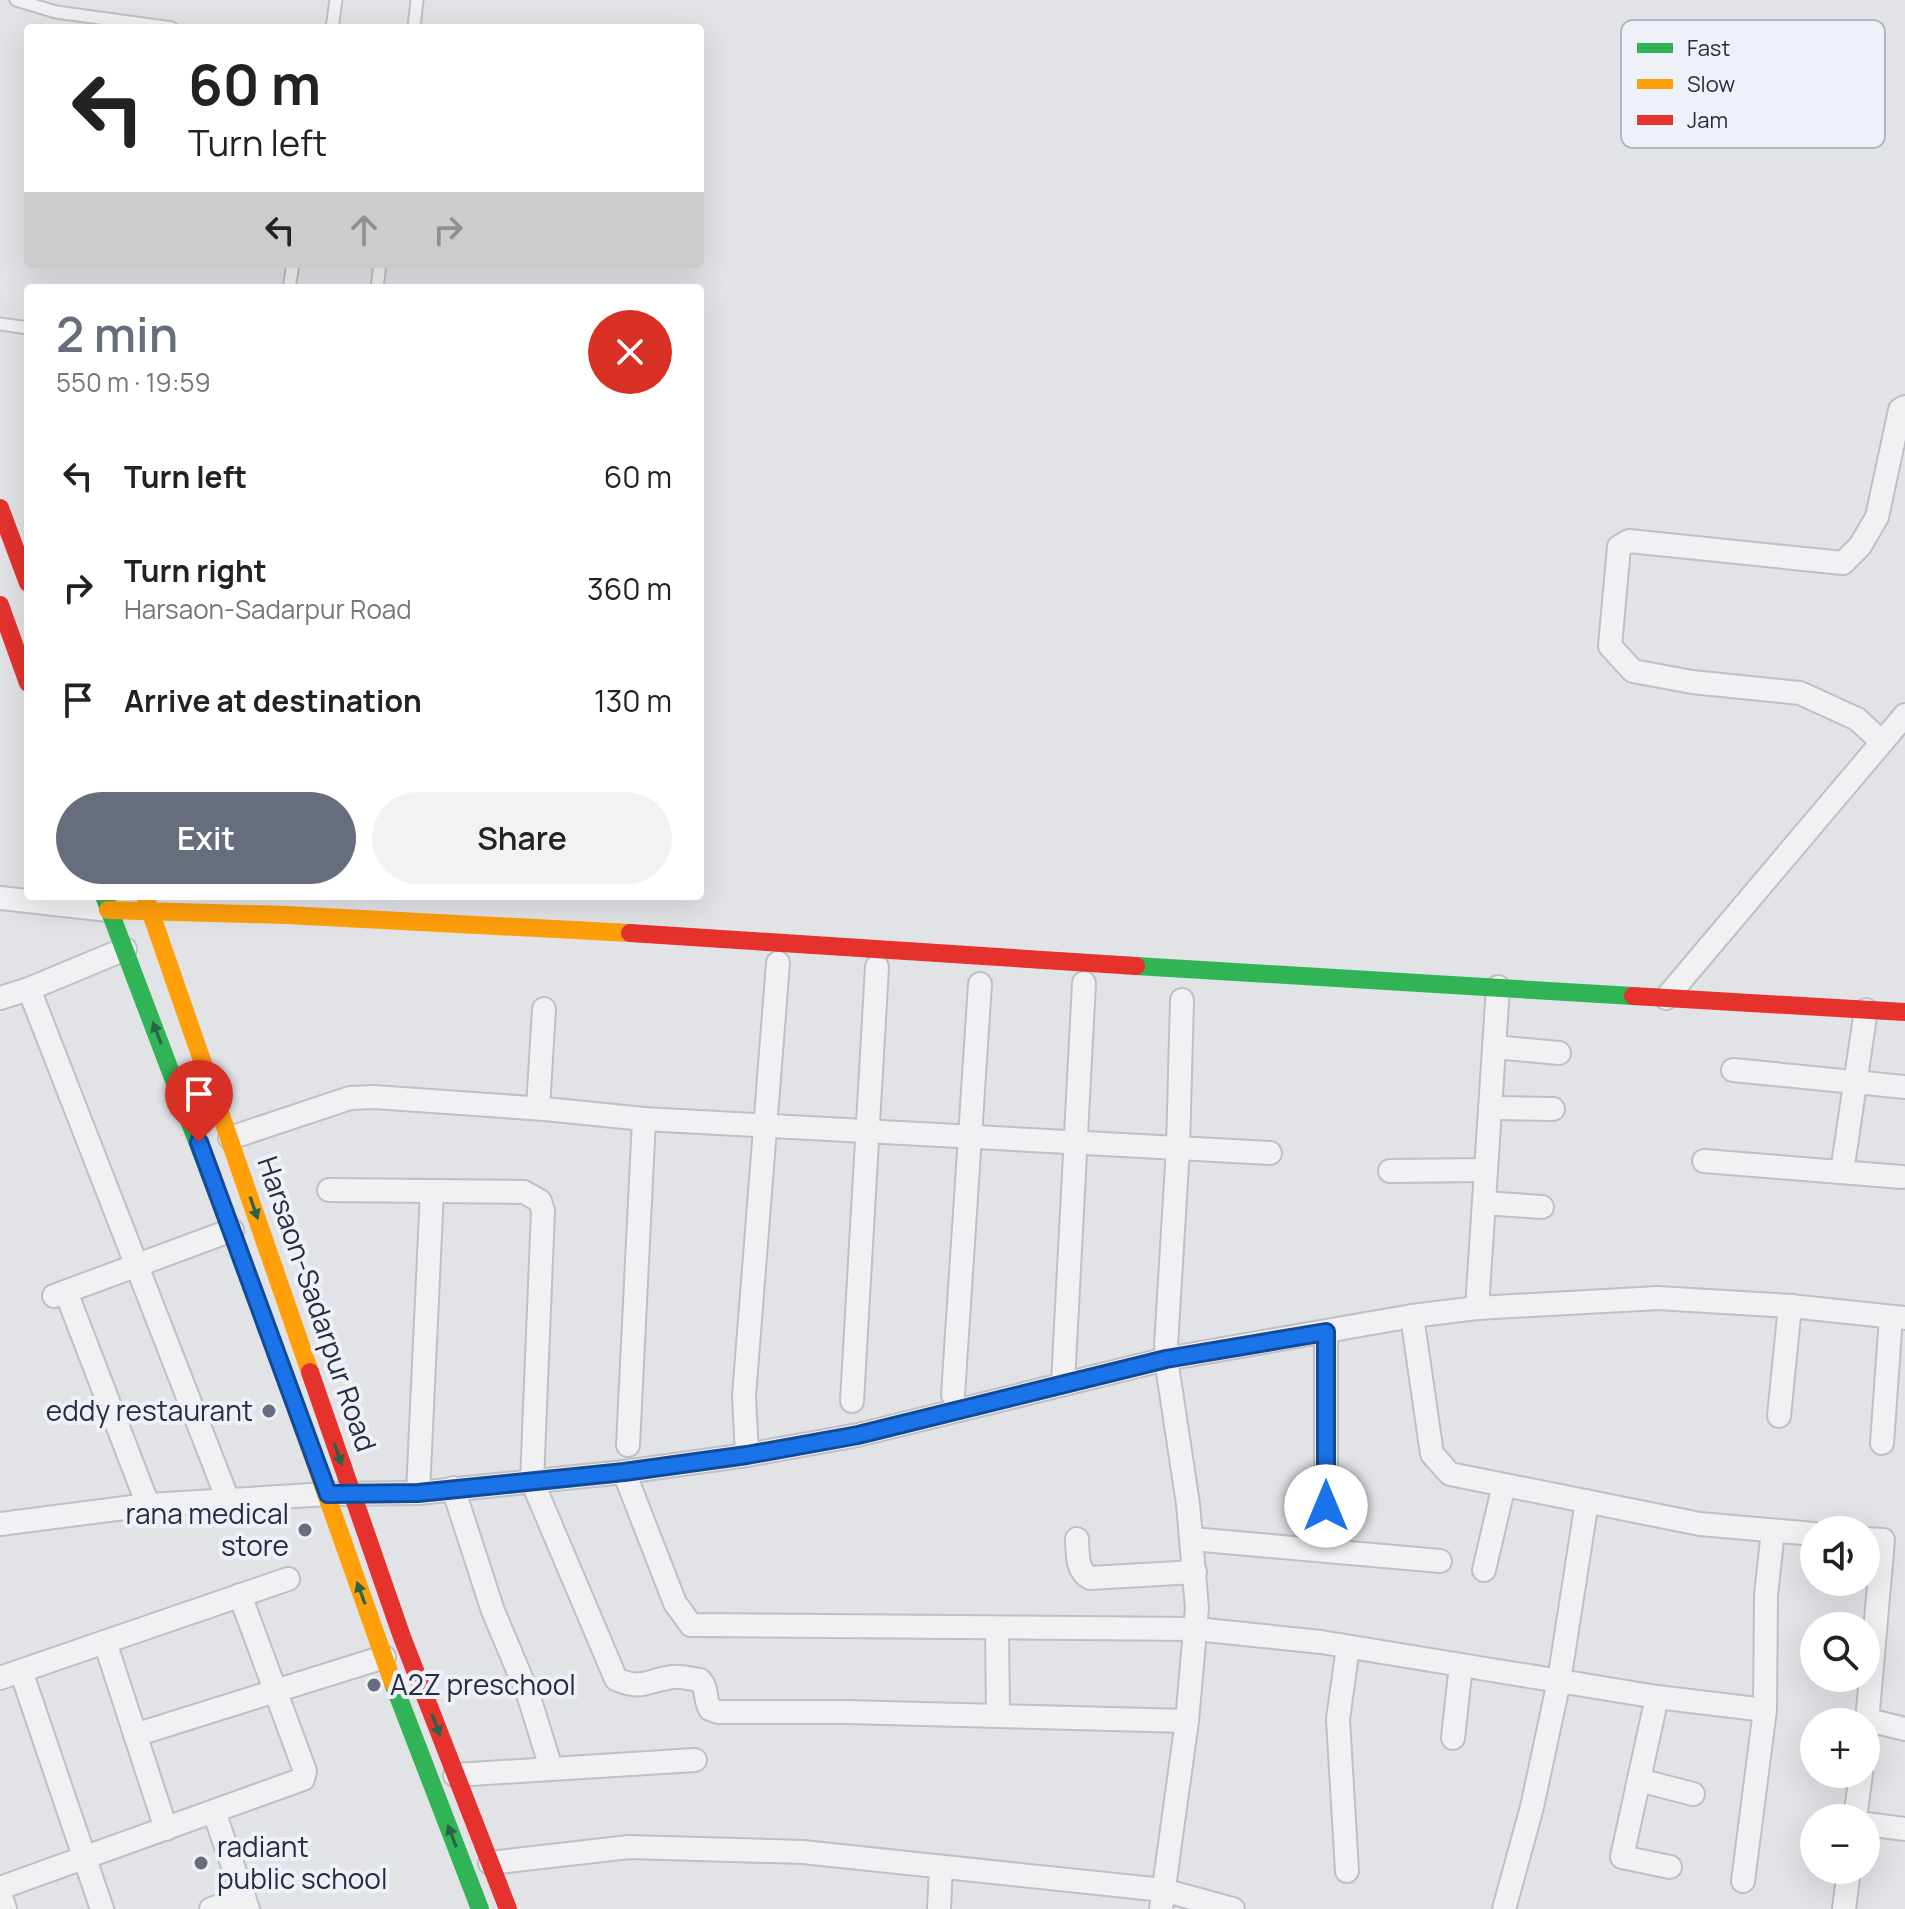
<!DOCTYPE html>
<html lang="en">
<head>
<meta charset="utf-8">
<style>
	:root { --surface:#fff; --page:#f2f2f2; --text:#222; --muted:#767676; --accent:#676d7c }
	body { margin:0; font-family:Manrope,sans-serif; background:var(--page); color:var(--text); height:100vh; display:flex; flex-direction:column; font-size:30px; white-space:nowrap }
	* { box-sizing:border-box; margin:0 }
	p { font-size:26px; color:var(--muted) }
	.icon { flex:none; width:44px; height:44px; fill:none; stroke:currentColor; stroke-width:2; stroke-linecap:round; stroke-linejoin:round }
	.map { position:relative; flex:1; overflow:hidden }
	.panel { position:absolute; left:24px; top:284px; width:680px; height:616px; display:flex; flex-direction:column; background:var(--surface); border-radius:8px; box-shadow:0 8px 32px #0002 }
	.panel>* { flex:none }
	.banner { position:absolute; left:24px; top:24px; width:680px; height:244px; border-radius:8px; box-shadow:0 8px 32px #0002; background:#fff; color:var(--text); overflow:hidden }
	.buttons { position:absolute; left:1800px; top:1516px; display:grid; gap:16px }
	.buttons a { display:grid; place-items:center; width:80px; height:80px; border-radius:50%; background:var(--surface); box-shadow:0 8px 32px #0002; font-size:40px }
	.pin { position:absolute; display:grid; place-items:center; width:68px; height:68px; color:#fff; margin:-82px -34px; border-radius:50% 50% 50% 0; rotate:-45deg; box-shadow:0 0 8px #0007 }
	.pin .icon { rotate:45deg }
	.me { position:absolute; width:88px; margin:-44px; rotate:0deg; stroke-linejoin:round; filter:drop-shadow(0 0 6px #0008) }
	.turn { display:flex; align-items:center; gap:28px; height:168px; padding:0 32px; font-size:36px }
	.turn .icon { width:104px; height:104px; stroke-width:2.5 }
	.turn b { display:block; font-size:56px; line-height:68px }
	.lanes { display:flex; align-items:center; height:76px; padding:0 32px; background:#0003; justify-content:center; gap:40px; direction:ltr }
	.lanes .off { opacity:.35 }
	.round { display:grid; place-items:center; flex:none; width:84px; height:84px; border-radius:42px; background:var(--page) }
	.summary { display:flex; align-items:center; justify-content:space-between; height:136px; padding:0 32px }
	h1 { font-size:48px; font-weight:600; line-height:60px; color:var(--accent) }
	.button { display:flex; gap:16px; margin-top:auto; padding:16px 32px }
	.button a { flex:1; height:92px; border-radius:48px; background:var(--accent); color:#fff; font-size:32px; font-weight:600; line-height:92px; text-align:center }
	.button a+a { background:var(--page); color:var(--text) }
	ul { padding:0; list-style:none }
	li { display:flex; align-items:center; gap:24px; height:112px; padding:0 32px }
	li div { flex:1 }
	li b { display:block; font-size:30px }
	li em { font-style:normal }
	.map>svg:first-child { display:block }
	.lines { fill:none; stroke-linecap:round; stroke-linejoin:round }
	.lane-casing { stroke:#bec0c5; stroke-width:15 }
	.street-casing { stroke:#bec0c5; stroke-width:26 }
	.lane { stroke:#f1f1f3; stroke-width:11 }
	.street { stroke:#f1f1f3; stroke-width:22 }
	.fast { stroke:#30b455; stroke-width:18 }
	.slow { stroke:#ff9f0a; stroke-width:18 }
	.jam { stroke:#e5322d; stroke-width:18 }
	.oneway { fill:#2a634a }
	.route-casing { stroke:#114b97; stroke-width:20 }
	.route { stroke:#1a73e8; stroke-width:14 }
	.poi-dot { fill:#676d7c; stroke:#eef1f7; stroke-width:3 }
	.labels { text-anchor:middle; stroke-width:8; stroke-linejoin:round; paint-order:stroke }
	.street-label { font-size:28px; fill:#262d42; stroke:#eef1f7 }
	.poi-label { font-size:28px; fill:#262d42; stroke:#eef1f7; text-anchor:end }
	.key { fill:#eef1f7; stroke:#b2b6c1; stroke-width:2 }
	.key-label { font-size:22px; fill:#262d42 }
</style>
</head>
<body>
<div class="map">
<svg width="1905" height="1909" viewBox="0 0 1905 1909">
	<rect width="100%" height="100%" fill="#e1e3e7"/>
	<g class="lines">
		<g class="lane-casing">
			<g id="lane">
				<polyline points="16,0 56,12 172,28"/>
				<polyline points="332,28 336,0"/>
				<polyline points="414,28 417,0"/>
				<polyline points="289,288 293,264"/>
				<polyline points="377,288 380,264"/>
				<polyline points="0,324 28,328"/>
			</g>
		</g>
		<g class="street-casing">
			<g id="street">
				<polyline points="1882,742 1857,719 1800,693 1692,682 1633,671 1610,646 1619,547 1629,541 1843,563 1860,546 1877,517 1900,410 1905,407"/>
				<polyline points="0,898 108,910"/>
				<polyline points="29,989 228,1500"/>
				<polyline points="0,998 29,989 125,949"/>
				<polyline points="1666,998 1905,715"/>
				<polyline points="1494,1047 1559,1053"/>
				<polyline points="1733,1070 1905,1087"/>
				<polyline points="538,1108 544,1009"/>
				<polyline points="1490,1108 1553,1109"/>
				<polyline points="230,1138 350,1098 374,1097 545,1109 644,1119 1270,1153"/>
				<polyline points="1704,1161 1902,1177"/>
				<polyline points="1390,1171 1486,1170"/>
				<polyline points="1842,1172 1866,1010"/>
				<path d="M329 1190 524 1192 540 1201 543 1211 532 1481 616 1679C642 1691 648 1680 673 1677 681 1676 692 1679 700 1680 708 1688 704 1699 710 1709L718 1712H846L1187 1721"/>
				<polyline points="1484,1203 1542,1207"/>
				<polyline points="66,1292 148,1505"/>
				<polyline points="54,1296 232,1230"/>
				<polyline points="1477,1308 1498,987"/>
				<polyline points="1412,1316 1432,1454 1450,1474 1700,1524 1814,1534"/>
				<polyline points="1166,1346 1178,1148 1182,1000"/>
				<polyline points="1063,1383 1084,983"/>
				<polyline points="953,1395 980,984"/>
				<polyline points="852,1401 877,967"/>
				<polyline points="1779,1416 1790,1306"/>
				<polyline points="1882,1443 1891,1317"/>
				<polyline points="628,1445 644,1119"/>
				<polyline points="747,1455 744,1396 778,963"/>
				<polyline points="624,1472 675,1603 691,1625 1196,1629 1321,1642 1657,1697 1765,1710"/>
				<polyline points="453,1488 493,1611 528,1694 551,1768"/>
				<polyline points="418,1493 432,1191"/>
				<polyline points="1326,1506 1326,1332"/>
				<polyline points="0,1524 148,1505 328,1494 418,1493 624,1472 747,1455 858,1435 1166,1359 1412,1316 1477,1308 1658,1298 1790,1306 1905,1318"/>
				<path d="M1077 1539C1078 1553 1076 1571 1090 1578L1195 1572"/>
				<polyline points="1192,1539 1440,1561"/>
				<polyline points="1866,1539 1883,1540 1866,1733"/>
				<polyline points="1484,1570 1504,1485"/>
				<polyline points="997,1628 998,1716"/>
				<polyline points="105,1642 166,1829"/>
				<polyline points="21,1671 102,1909"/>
				<polyline points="0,1678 288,1579"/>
				<polyline points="1657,1697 1622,1857 1670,1867"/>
				<polyline points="1868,1720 1905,1729"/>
				<polyline points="135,1735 384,1657"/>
				<polyline points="1453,1738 1461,1665"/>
				<polyline points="455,1775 695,1760"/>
				<polyline points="1639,1780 1693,1794"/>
				<polyline points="214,1812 248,1909"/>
				<polyline points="1855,1818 1861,1774"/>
				<polyline points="1866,1824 1905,1829"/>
				<polyline points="490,1863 629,1847 803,1852 1163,1890 1233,1909"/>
				<polyline points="1347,1871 1338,1719 1348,1647"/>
				<polyline points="1743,1881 1765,1710 1766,1595 1773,1531"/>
				<polyline points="0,1888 303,1779 305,1771 240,1595"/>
				<polyline points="0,1893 5,1909"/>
				<polyline points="211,1909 244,1898"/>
				<polyline points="939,1909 941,1867"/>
				<polyline points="1161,1909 1187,1721 1197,1608 1188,1504 1166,1359"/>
				<polyline points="1504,1909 1532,1807 1559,1681 1587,1501"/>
				<polyline points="1844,1909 1849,1870"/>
			</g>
		</g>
		<use href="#lane" class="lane"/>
		<use href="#street" class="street"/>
		<g class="fast">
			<polyline points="104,896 261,1310"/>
			<polyline points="1136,966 1633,996"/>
			<polyline points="393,1683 480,1909"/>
		</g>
		<g class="slow">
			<polyline points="145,896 310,1372"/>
			<polyline points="108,910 287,915 630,933"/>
			<polyline points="261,1310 393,1683"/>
		</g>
		<g class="jam">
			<polyline points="0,508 28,583"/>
			<polyline points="0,605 28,683"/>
			<polyline points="630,933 1136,966"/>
			<polyline points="1633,996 1905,1012"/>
			<polyline points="310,1372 402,1637 508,1909"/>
		</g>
	</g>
	<defs><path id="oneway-solid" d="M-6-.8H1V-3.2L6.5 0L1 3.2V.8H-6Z" transform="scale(2)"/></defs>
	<g class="oneway">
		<use href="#oneway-solid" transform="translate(157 1033) rotate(-111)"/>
		<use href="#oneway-solid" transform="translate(254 1208) rotate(71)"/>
		<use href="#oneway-solid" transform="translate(338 1454) rotate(71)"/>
		<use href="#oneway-solid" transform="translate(361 1593) rotate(-110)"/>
		<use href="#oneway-solid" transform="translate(436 1725) rotate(69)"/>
		<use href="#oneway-solid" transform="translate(452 1836) rotate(-111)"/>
	</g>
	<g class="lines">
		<g class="route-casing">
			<polyline id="route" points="199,1142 328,1494 418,1493 624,1472 747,1455 858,1435 1166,1359 1326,1332 1326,1506"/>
		</g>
		<use href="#route" class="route"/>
	</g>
	<g class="poi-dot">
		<circle cx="269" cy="1411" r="8"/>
		<circle cx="305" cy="1530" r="8"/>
		<circle cx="374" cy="1685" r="8"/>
		<circle cx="201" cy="1863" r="8"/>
	</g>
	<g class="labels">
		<g class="street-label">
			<text transform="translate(317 1304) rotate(71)" y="10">Harsaon-Sadarpur Road</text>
		</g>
		<g class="poi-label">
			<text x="253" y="1421">eddy restaurant</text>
			<text x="289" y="1524">rana medical<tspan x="289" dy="32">store</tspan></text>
			<text x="390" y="1695" text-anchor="start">A2Z preschool</text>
			<text x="217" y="1857" text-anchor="start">radiant<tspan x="217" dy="32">public school</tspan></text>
		</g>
	</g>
	<rect x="1621" y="20" width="264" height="128" rx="12" class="key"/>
	<rect x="1637" y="43" width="36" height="10" fill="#30b455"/>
	<rect x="1637" y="79" width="36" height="10" fill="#ff9f0a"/>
	<rect x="1637" y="115" width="36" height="10" fill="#e5322d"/>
	<g class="key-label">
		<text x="1687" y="56">Fast</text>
		<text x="1687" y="92">Slow</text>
		<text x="1687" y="128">Jam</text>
	</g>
</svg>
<div class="buttons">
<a><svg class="icon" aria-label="sound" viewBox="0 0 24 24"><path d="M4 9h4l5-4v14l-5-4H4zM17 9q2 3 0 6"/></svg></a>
<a><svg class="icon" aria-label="search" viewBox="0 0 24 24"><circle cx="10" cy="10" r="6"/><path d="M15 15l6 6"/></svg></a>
<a>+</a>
<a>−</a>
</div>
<div class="pin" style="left:199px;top:1142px;background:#d93025"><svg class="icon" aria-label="arrive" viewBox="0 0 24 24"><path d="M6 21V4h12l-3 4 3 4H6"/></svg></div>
<svg class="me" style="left:1326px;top:1506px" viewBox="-20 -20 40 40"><circle r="19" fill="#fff"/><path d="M0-13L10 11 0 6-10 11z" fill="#1a73e8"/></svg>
<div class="banner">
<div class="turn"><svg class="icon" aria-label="left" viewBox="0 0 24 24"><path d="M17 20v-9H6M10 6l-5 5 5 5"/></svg><div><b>60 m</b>Turn left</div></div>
<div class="lanes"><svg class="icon" aria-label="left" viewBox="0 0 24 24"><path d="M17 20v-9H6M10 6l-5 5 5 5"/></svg><svg class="icon off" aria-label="ahead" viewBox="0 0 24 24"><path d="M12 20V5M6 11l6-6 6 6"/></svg><svg class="icon off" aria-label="right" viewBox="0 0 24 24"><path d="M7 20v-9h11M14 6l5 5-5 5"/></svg></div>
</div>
<section class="panel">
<div class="summary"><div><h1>2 min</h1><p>550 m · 19:59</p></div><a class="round" style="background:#d93025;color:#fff"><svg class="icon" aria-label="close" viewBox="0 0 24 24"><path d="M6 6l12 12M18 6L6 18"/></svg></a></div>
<ul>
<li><svg class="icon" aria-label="left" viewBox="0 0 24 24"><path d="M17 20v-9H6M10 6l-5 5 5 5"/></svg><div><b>Turn left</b></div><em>60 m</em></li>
<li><svg class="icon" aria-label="right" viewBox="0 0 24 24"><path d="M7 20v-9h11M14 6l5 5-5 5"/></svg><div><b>Turn right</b><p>Harsaon-Sadarpur Road</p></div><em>360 m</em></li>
<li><svg class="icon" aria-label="arrive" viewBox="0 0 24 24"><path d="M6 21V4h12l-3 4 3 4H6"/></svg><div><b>Arrive at destination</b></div><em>130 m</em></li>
</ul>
<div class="button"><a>Exit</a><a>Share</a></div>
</section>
</div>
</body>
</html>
